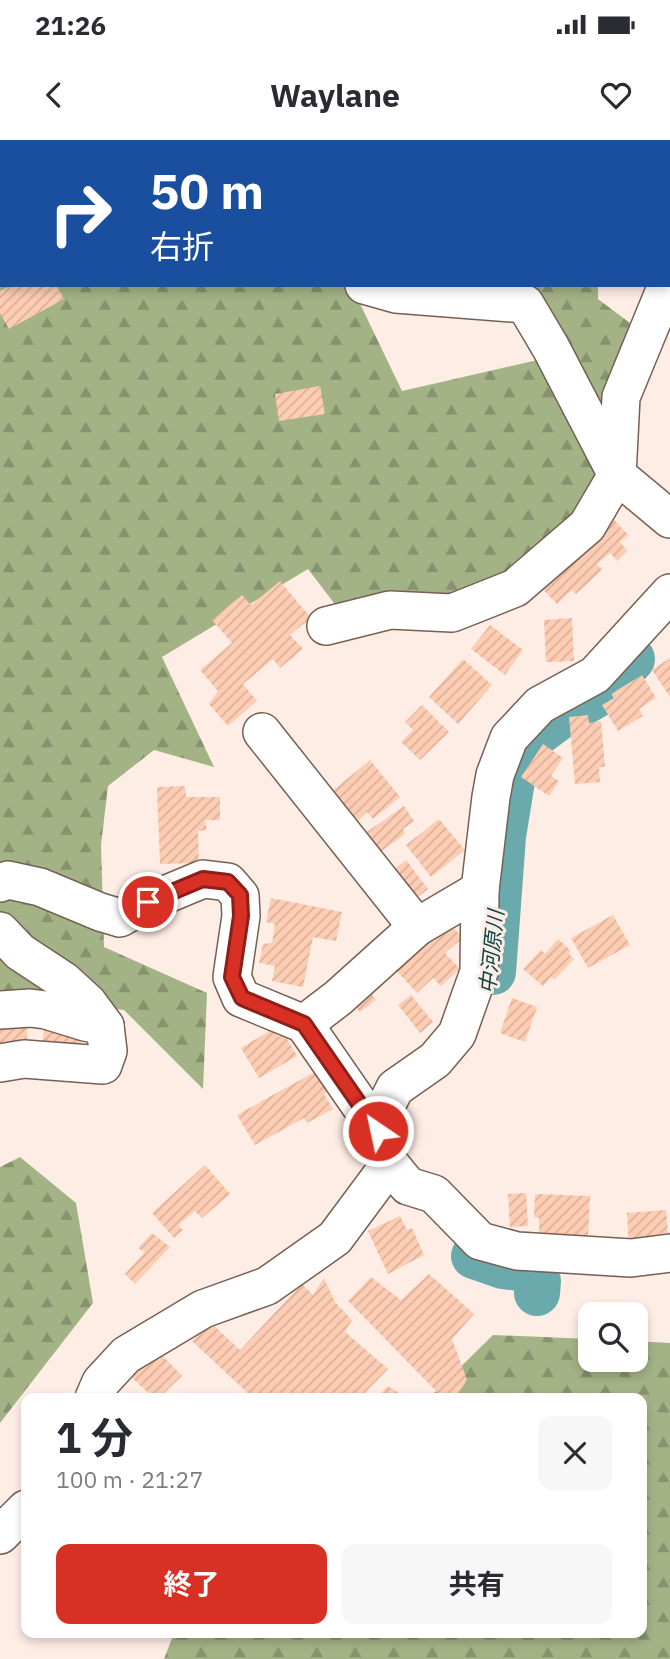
<!DOCTYPE html>
<html lang="ja">
<head>
<meta charset="utf-8">
<style>
	:root { --surface:#fff; --page:#f7f7f7; --text:#2b2b33; --muted:#7c7c81; --accent:#d93025 }
	body { margin:0; font-family:"IBM Plex Sans","Noto Sans JP",sans-serif; background:var(--page); color:var(--text); height:100vh; display:flex; flex-direction:column; font-size:26px; white-space:nowrap }
	* { box-sizing:border-box; margin:0 }
	p { font-size:23px; color:var(--muted) }
	.icon { flex:none; width:38px; height:38px; fill:none; stroke:currentColor; stroke-width:2; stroke-linecap:round; stroke-linejoin:round }
	.map { position:relative; flex:1; overflow:hidden }
	.side { position:absolute; left:21px; top:1253px; width:626px; height:245px; display:flex; flex-direction:column; background:var(--surface); border-radius:14px; box-shadow:0 4px 10px #0003 }
	.side>* { flex:none }
	.banner { position:absolute; left:0px; top:0px; width:670px; height:147px; box-shadow:0 4px 10px #0003; background:#1a4fa0; color:#fff; overflow:hidden }
	.buttons { position:absolute; left:578px; top:1162px; display:grid; gap:14px }
	.buttons a { display:grid; place-items:center; width:70px; height:70px; border-radius:14px; background:var(--surface); box-shadow:0 4px 10px #0003; font-size:35px }
	.pin { position:absolute; display:grid; place-items:center; width:60px; height:60px; color:#fff; margin:-30px; border:4px solid #fff; border-radius:50%; box-shadow:0 2px 7px #0007 }
	.me { position:absolute; width:77px; margin:-38px; rotate:326deg; stroke-linejoin:round; filter:drop-shadow(0 0 5px #0008) }
	.turn { display:flex; align-items:center; gap:24px; height:147px; padding:0 35px; font-size:32px }
	.turn .icon { width:91px; height:91px; stroke-width:2.5 }
	.turn b { display:block; font-size:49px; line-height:60px }
	.round { display:grid; place-items:center; flex:none; width:74px; height:74px; border-radius:14px; background:var(--page) }
	.summary { display:flex; align-items:center; justify-content:space-between; height:119px; padding:0 35px }
	h1 { font-size:42px; font-weight:700; line-height:52px }
	.cta { display:flex; gap:14px; margin-top:auto; padding:14px 35px }
	.cta a { flex:1; height:80px; border-radius:14px; background:var(--accent); color:#fff; font-size:28px; font-weight:700; line-height:80px; text-align:center }
	.cta a+a { background:var(--page); color:var(--text) }
	.status { display:flex; justify-content:space-between; align-items:center; height:49px; padding:0 35px; background:var(--surface); direction:ltr }
	.status svg { height:19px; fill:currentColor }
	header { display:flex; justify-content:space-between; align-items:center; height:91px; padding:0 35px; background:var(--surface); font-size:32px; font-weight:700 }
	.map>svg:first-child { display:block }
	.forest { fill:url(#forest-firs) }
	.water { fill:#6aa9ac }
	.lines { fill:none; stroke-linecap:round; stroke-linejoin:round }
	.river { stroke:#6aa9ac; stroke-width:46 }
	.building { fill:url(#building-hatch) }
	.minor-casing { stroke:#766054; stroke-width:40 }
	.minor { stroke:#fff; stroke-width:37 }
	.route-casing { stroke:#8d1f18; stroke-width:18 }
	.route { stroke:#d93025; stroke-width:12 }
	.labels { text-anchor:middle; stroke-width:6; stroke-linejoin:round; paint-order:stroke }
	.water-label { font-size:21px; font-style:italic; fill:#094547; stroke:#fdede5 }
</style>
</head>
<body>
<div class="status"><b>21:26</b><svg viewBox="0 0 49 12"><path d="M0 12V9h3v3zM5 12V6h3v6zM10 12V3h3v9zM15 12V0h3v12zM26 1h20v11H26zM47 4h2v5h-2z"/></svg></div>
<header><svg class="icon" aria-label="back" viewBox="0 0 24 24"><path d="M15 5l-7 7 7 7"/></svg>Waylane<svg class="icon" aria-label="heart" viewBox="0 0 24 24"><path d="M12 20l-8-8c-3-5 5-10 8-4 3-6 11-1 8 4z"/></svg></header>
<div class="map">
<svg width="670" height="1519" viewBox="0 0 670 1519">
	<defs>
		<pattern id="forest-firs" width="22" height="20" patternUnits="userSpaceOnUse" patternTransform="scale(1.75)"><rect width="22" height="20" fill="#a4b386"/><path d="M5 1l3.5 6h-7zM16 11l3.5 6h-7z" fill="#87926e"/></pattern>
		<pattern id="building-hatch" width="6" height="6" patternUnits="userSpaceOnUse" patternTransform="scale(1.75)"><rect width="6" height="6" fill="#fdcdb3"/><path d="M-1 1l2-2M0 6l6-6M5 7l2-2" fill="none" stroke="#dab09a"/></pattern>
	</defs>
	<rect width="100%" height="100%" fill="#fdede5"/>
	<g class="forest">
		<polygon points="63,0 280,0 281,2 58,2"/>
		<polygon points="2,20 2,145 351,145 402,251 542,219 613,328 555,416 482,461 347,480 308,429 162,517 214,627 154,610 108,646 101,705 104,807 207,853 203,949 124,870 22,857 0,866 0,21"/>
		<polygon points="520,145 598,145 598,159 630,183 623,234 607,300"/>
		<polygon points="20,1017 76,1063 93,1163 0,1283 0,1027"/>
		<polygon points="493,1195 590,1199 590,1220 635,1220 635,1201 670,1203 670,1519 164,1519 174,1493 642,1493 642,1258 429,1258"/>
	</g>
	<polygon class="water" points="286,0 444,0 444,2 287,2"/>
	<g class="lines">
		<g class="river">
			<polyline points="493,832 503,696 515,622 532,597 563,574 601,552 632,519"/>
			<polyline points="474,1116 503,1126 533,1130 538,1141 537,1153"/>
		</g>
	</g>
	<g class="building">
		<polygon points="11,145 56,145 64,159 9,189 0,173 0,151"/>
		<polygon points="320,246 325,274 279,281 275,254"/>
		<polygon points="611,376 628,395 620,402 627,411 617,421 610,413 597,424 602,430 576,454 572,450 557,464 538,444"/>
		<polygon points="280,441 311,478 290,495 303,509 280,528 273,519 243,544 257,561 228,586 209,564 218,551 200,530 232,503 212,480 242,455 251,465"/>
		<polygon points="572,478 574,521 546,522 544,480"/>
		<polygon points="490,485 523,510 505,535 471,509"/>
		<polygon points="670,518 670,557 652,530"/>
		<polygon points="463,519 492,545 458,584 429,557"/>
		<polygon points="642,535 656,558 639,569 643,576 618,591 602,565 614,558 611,554"/>
		<polygon points="422,565 449,592 420,620 401,602 413,590 405,582"/>
		<polygon points="588,575 589,583 601,581 605,627 599,627 600,642 575,644 569,577"/>
		<polygon points="543,604 563,618 551,636 559,641 549,656 521,637"/>
		<polygon points="370,620 400,657 373,679 367,672 356,682 325,657"/>
		<polygon points="185,646 186,657 220,657 220,680 205,680 207,690 198,691 199,723 160,724 157,647"/>
		<polygon points="404,666 414,681 403,689 405,694 372,718 358,698"/>
		<polygon points="439,679 465,710 431,737 406,705"/>
		<polygon points="406,720 428,749 413,761 391,732"/>
		<polygon points="271,758 342,772 336,801 313,797 303,847 272,841 275,826 259,823 263,804 272,803 275,784 266,782"/>
		<polygon points="613,775 630,805 588,828 571,798"/>
		<polygon points="448,782 463,798 445,813 460,829 441,846 433,838 417,853 395,829"/>
		<polygon points="558,799 570,810 569,814 574,819 554,840 551,837 543,846 523,829 541,810 545,814"/>
		<polygon points="368,849 376,860 360,872 351,861"/>
		<polygon points="411,855 433,882 420,893 398,865"/>
		<polygon points="512,858 537,867 525,902 500,893"/>
		<polygon points="45,879 84,894 78,912 42,909"/>
		<polygon points="27,882 27,908 0,908 0,886"/>
		<polygon points="273,889 278,897 284,894 297,916 259,938 241,908"/>
		<polygon points="320,929 330,948 324,954 333,969 307,983 304,978 255,1005 237,975"/>
		<polygon points="205,1025 230,1054 202,1078 195,1071 178,1085 183,1090 174,1098 152,1073"/>
		<polygon points="526,1053 528,1086 510,1087 508,1054"/>
		<polygon points="535,1054 590,1056 588,1098 539,1096 539,1078 534,1077"/>
		<polygon points="666,1070 668,1093 658,1094 658,1104 629,1106 627,1073"/>
		<polygon points="400,1076 407,1090 412,1088 424,1115 388,1134 368,1091"/>
		<polygon points="152,1093 170,1107 135,1144 125,1134 145,1112 138,1108"/>
		<polygon points="429,1134 474,1174 452,1199 467,1240 455,1258 443,1258 348,1161 371,1137 401,1160"/>
		<polygon points="324,1138 335,1162 352,1180 345,1192 388,1229 360,1258 253,1258 192,1201 211,1183 240,1210 302,1144 313,1155"/>
		<polygon points="156,1209 182,1236 159,1258 154,1258 128,1234"/>
		<polygon points="388,1246 407,1258 376,1258"/>
	</g>
	<g class="lines">
		<g class="minor-casing">
			<g id="minor">
				<polyline points="64,2 70,0"/>
				<polyline points="0,20 2,20"/>
				<polyline points="668,34 670,34"/>
				<polyline points="667,145 621,257 617,335 670,379"/>
				<polyline points="670,453 595,535 540,565 509,598 495,635 491,657 480,750 479,832 457,894 435,920 395,948 384,970 378,991 390,1024 408,1046 434,1054 480,1101 517,1111 631,1118 670,1113"/>
				<polyline points="326,486 390,470 452,473 515,448 587,386 617,335 551,208 525,164 396,154 364,145"/>
				<polyline points="262,592 417,787"/>
				<polyline points="0,743 8,740 40,747 100,772 120,778 148,762 203,739 228,742 240,756 241,776 232,837 241,858 304,884 338,858 417,787 480,750"/>
				<polyline points="0,791 20,812 64,841 88,863 105,886 108,911 103,925 24,919 0,923"/>
				<polyline points="0,870 30,868 46,870 85,882 105,886"/>
				<polyline points="304,884 378,991"/>
				<polyline points="94,1258 101,1242 126,1215 203,1169 267,1146 335,1098 390,1024"/>
				<polyline points="0,1395 26,1369"/>
			</g>
		</g>
		<use href="#minor" class="minor"/>
	</g>
	<g class="lines">
		<g class="route-casing">
			<polyline id="route" points="148,762 203,739 228,742 240,755 241,776 232,837 242,858 304,884 378,991"/>
		</g>
		<use href="#route" class="route"/>
	</g>
	<g class="labels">
		<g class="water-label">
			<text transform="translate(492 812) rotate(-84)" y="7">中河原川</text>
		</g>
	</g>
</svg>
<div class="buttons">
<a><svg class="icon" aria-label="search" viewBox="0 0 24 24"><circle cx="10" cy="10" r="6"/><path d="M15 15l6 6"/></svg></a>
</div>
<div class="pin" style="left:148px;top:762px;background:#d93025"><svg class="icon" aria-label="arrive" viewBox="0 0 24 24"><path d="M6 21V4h12l-3 4 3 4H6"/></svg></div>
<svg class="me" style="left:378px;top:991px" viewBox="-20 -20 40 40"><circle r="17" fill="#d93025" stroke="#fff" stroke-width="3"/><path d="M0-11L8 9 0 5-8 9z" fill="#fff"/></svg>
<div class="banner">
<div class="turn"><svg class="icon" aria-label="right" viewBox="0 0 24 24"><path d="M7 20v-9h11M14 6l5 5-5 5"/></svg><div><b>50 m</b>右折</div></div>
</div>
<section class="side">
<div class="summary"><div><h1>1 分</h1><p>100 m · 21:27</p></div><a class="round"><svg class="icon" aria-label="close" viewBox="0 0 24 24"><path d="M6 6l12 12M18 6L6 18"/></svg></a></div>
<div class="cta"><a>終了</a><a>共有</a></div>
</section>
</div>
</body>
</html>
